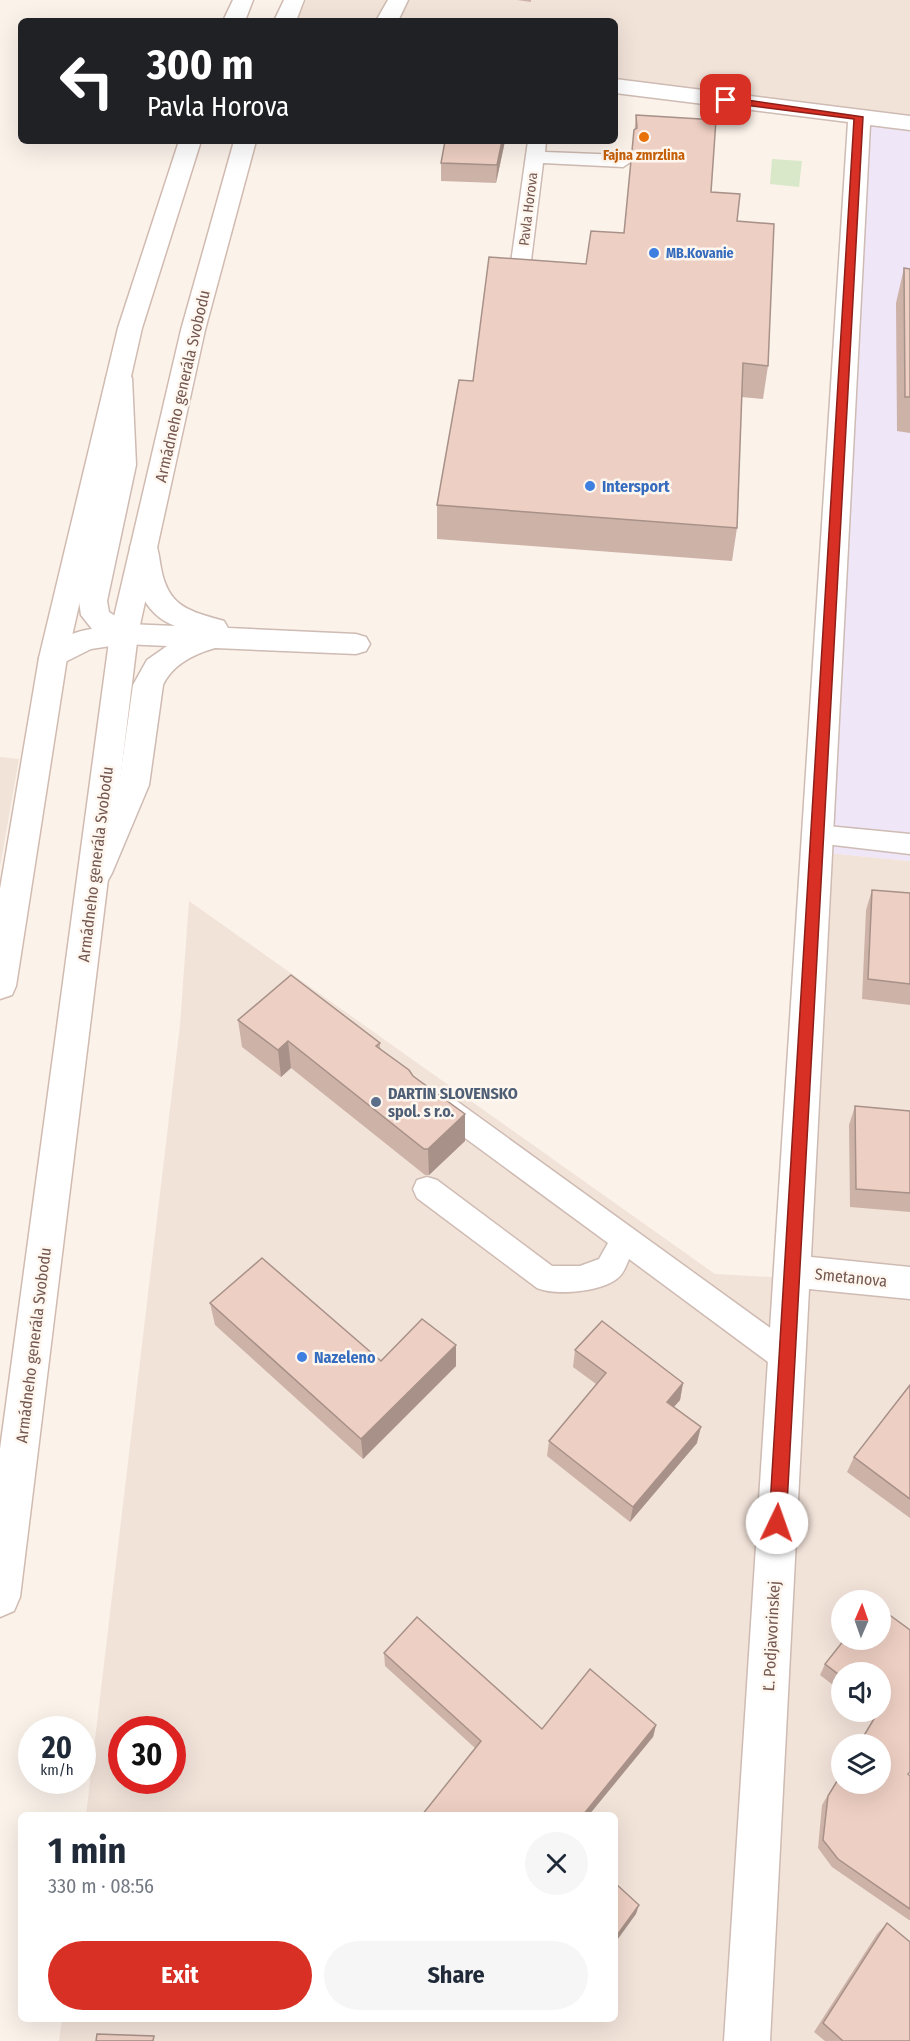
<!DOCTYPE html>
<html lang="en">
<head>
<meta charset="utf-8">
<style>
	:root { --surface:#fff; --page:#f6f6f7; --text:#1f2937; --muted:#747a83; --accent:#d93025 }
	body { margin:0; font-family:"Fira Sans Condensed",sans-serif; background:var(--page); color:var(--text); height:100vh; display:flex; flex-direction:column; font-size:22px; white-space:nowrap }
	* { box-sizing:border-box; margin:0 }
	p { font-size:20px; color:var(--muted) }
	.icon { flex:none; width:33px; height:33px; fill:none; stroke:currentColor; stroke-width:2; stroke-linecap:round; stroke-linejoin:round }
	.map { position:relative; flex:1; overflow:hidden }
	.panel { position:absolute; left:18px; top:1812px; width:600px; height:210px; display:flex; flex-direction:column; background:var(--surface); border-radius:9px; box-shadow:0 6px 24px #0002 }
	.panel>* { flex:none }
	.hud { position:absolute; left:18px; top:18px; width:600px; height:126px; border-radius:9px; box-shadow:0 6px 24px #0002; background:#202124; color:#fff; overflow:hidden }
	.needle { width:39px; rotate:2deg }
	.buttons { position:absolute; left:831px; top:1590px; display:grid; gap:12px }
	.buttons a { display:grid; place-items:center; width:60px; height:60px; border-radius:50%; background:var(--surface); box-shadow:0 6px 24px #0002; font-size:30px }
	.speed { position:absolute; left:18px; top:1716px; display:flex; gap:12px; font-size:30px; font-weight:700; text-align:center }
	.speed>* { display:grid; place-content:center; width:78px; height:78px; border-radius:50%; background:var(--surface); box-shadow:0 6px 24px #0002; line-height:1 }
	.speed small { font-size:15px; font-weight:400 }
	.speed .limit { border:9px solid #d22; background:#fff; color:#111 }
	.pin { position:absolute; display:grid; place-items:center; width:51px; height:51px; color:#fff; margin:-26px; border-radius:12px; box-shadow:0 3px 9px #0006 }
	.me { position:absolute; width:66px; margin:-33px; rotate:3deg; stroke-linejoin:round; filter:drop-shadow(0 0 4px #0008) }
	.turn { display:flex; align-items:center; gap:21px; height:126px; padding:0 30px; font-size:27px }
	.turn .icon { width:78px; height:78px; stroke-width:2.5 }
	.turn b { display:block; font-size:42px; line-height:51px }
	.round { display:grid; place-items:center; flex:none; width:63px; height:63px; border-radius:32px; background:var(--page) }
	.summary { display:flex; align-items:center; justify-content:space-between; height:102px; padding:0 30px }
	h1 { font-size:36px; font-weight:700; line-height:45px }
	.cta { display:flex; gap:12px; margin-top:auto; padding:12px 30px }
	.cta a { flex:1; height:69px; border-radius:36px; background:var(--accent); color:#fff; font-size:24px; font-weight:700; line-height:69px; text-align:center }
	.cta a+a { background:var(--page); color:var(--text) }
	.map>svg:first-child { display:block }
	.residential { fill:#f2e3d9; fill-rule:evenodd }
	.education { fill:#efe6f8 }
	.green { fill:#d9e8c9 }
	.lines { fill:none; stroke-linecap:round; stroke-linejoin:round }
	.lane-casing { stroke:#cebbb3; stroke-width:3 }
	.street-casing { stroke:#cebbb3; stroke-width:3 }
	.secondary-casing { stroke:#d1bbb1; stroke-width:3 }
	.lane { fill:#fff; fill-rule:evenodd }
	.street { fill:#fff; fill-rule:evenodd }
	.secondary { fill:#fff; fill-rule:evenodd }
	.wall { fill:#cdb2a8 }
	.shaded-wall { fill:#a79188 }
	.building { fill:#eecfc3; stroke:#a79188; stroke-width:1.5 }
	.route { fill:#d93025; stroke:#8d1f18; stroke-width:1.5 }
	.food-dot { fill:#e8710a; stroke:#fef7f0; stroke-width:2 }
	.shop-dot { fill:#3f7fe0; stroke:#fef7f0; stroke-width:2 }
	.service-dot { fill:#5c6f8a; stroke:#fef7f0; stroke-width:2 }
	.labels { text-anchor:middle; stroke-width:5; stroke-linejoin:round; paint-order:stroke }
	.far-food-label { font-size:14px; font-weight:bold; fill:#c56008; stroke:#fef7f0 }
	.far-street-label { font-size:14px; fill:#74574f; stroke:#fef7f0 }
	.far-shop-label { font-size:14px; font-weight:bold; fill:#366cbe; stroke:#fef7f0; text-anchor:start }
	.street-label { font-size:16px; fill:#74574f; stroke:#fef7f0 }
	.shop-label { font-size:16px; font-weight:bold; fill:#366cbe; stroke:#fef7f0; text-anchor:start }
	.service-label { font-size:16px; font-weight:bold; fill:#4e5e75; stroke:#fef7f0; text-anchor:start }
</style>
</head>
<body>
<div class="map">
<svg width="910" height="2041" viewBox="0 0 910 2041">
	<rect width="100%" height="100%" fill="#fbf2ea"/>
	<g class="residential">
		<polygon points="306,0 910,0 910,124 615,87 615,21 297,21"/>
		<polygon points="0,757 19,759 0,867"/>
		<path d="M828 853 910 861V2041H59L62 2019H615V1815H86L180 1025 189 901 715 1274 806 1279ZM842 1600H880V1640H842ZM842 1672H880V1712H842ZM122 1730H172V1780H122ZM842 1744H880V1784H842Z"/>
	</g>
	<polygon class="education" points="859,117 910,123 910,861 828,853"/>
	<polygon class="green" points="772,159 802,161 799,187 770,184"/>
	<g class="lines">
		<g class="lane-casing">
			<g id="lane">
				<polygon points="528,141 546,141 545,152 623,155 632,161 623,167 543,163 529,277 526,281 512,281 509,277"/>
				<polygon points="817,825 910,834 910,854 808,842 804,835 808,828"/>
				<path d="M437 1090 447 1094 798 1348 802 1358 798 1368 787 1372 776 1368 629 1259C627 1264 624 1272 620 1276 605 1292 556 1296 537 1288L417 1198 413 1189 417 1180 427 1177 437 1180 552 1266H580L599 1259 608 1243 427 1110 423 1102 427 1094Z"/>
			</g>
		</g>
		<g class="street-casing">
			<g id="street">
				<polygon points="388,0 408,0 398,21 376,21"/>
				<polygon points="615,79 910,116 910,130 870,125 811,1257 910,1267 910,1299 809,1289 770,2041 724,2041 848,122 615,93"/>
				<path d="M119 370 128 372 132 378 136 465 107 601 109 612 128 624 175 626C141 613 134 580 130 547L134 540 144 538 154 540C159 549 159 558 161 568 168 607 189 611 224 621L228 628 356 634 366 637 370 644 366 651 356 654 215 648C194 654 172 665 163 685L149 785 112 873 107 882 96 885 85 882 80 873 119 785 133 685 147 660 167 646 124 644 91 649 53 668 43 665 39 658C48 642 74 631 92 629L81 615 79 601 110 465 106 378 110 372Z"/>
			</g>
		</g>
		<g class="secondary-casing">
			<g id="secondary">
				<polygon points="233,0 253,0 245,21 223,21"/>
				<polygon points="284,0 304,0 296,21 274,21"/>
				<polygon points="179,141 201,141 142,328 67,658 16,986 12,995 0,999 0,889 39,658 118,328"/>
				<polygon points="234,141 256,141 205,330 138,634 20,1597 14,1611 0,1617 0,1449 110,634 181,330"/>
			</g>
		</g>
		<use href="#lane" class="lane"/>
		<use href="#street" class="street"/>
		<use href="#secondary" class="secondary"/>
	</g>
	<g class="wall">
		<polygon points="517,0 531,0 531,2"/>
		<polygon points="636,115 711,192 737,221 768,366 763,399 741,397 737,528 732,561 437,539 437,505 473,381 624,233"/>
		<polygon points="505,141 496,183 441,181 441,163"/>
		<polygon points="904,268 910,269 910,433 897,431 896,303"/>
		<polygon points="872,890 910,893 910,1005 862,999 866,910"/>
		<polygon points="238,1020 380,1043 380,1048 413,1076 465,1141 429,1175 425,1175 291,1068 281,1077 242,1047"/>
		<polygon points="855,1106 910,1111 910,1212 850,1207 849,1125"/>
		<polygon points="210,1303 381,1361 456,1345 456,1366 363,1459 215,1325"/>
		<polygon points="575,1350 683,1383 680,1400 674,1407 697,1443 630,1522 547,1456 549,1441 596,1384 573,1367"/>
		<polygon points="910,1385 910,1518 847,1472 854,1457"/>
		<polygon points="880,1640 908,1775 910,1776 910,1920 909,1920 832,1867 818,1848 822,1805 874,1718 866,1712 880,1712 880,1672 842,1672 842,1692 820,1675 825,1664"/>
		<polygon points="384,1653 542,1729 656,1725 653,1737 475,1748 385,1666"/>
		<polygon points="887,1923 910,2041 825,2041 814,2032 877,1934"/>
	</g>
	<g class="shaded-wall">
		<polygon points="502,141 505,141 496,183 497,165"/>
		<polygon points="288,1041 291,1068 281,1077 278,1050"/>
		<polygon points="465,1114 465,1141 429,1175 428,1149"/>
		<polygon points="456,1345 456,1366 363,1459 361,1439"/>
		<polygon points="683,1383 680,1400 664,1418 667,1402"/>
		<polygon points="701,1427 697,1443 630,1522 633,1507"/>
		<polygon points="656,1725 653,1737 589,1815 583,1815"/>
		<polygon points="639,1905 636,1914 615,1943 615,1938"/>
	</g>
	<g class="building">
		<polygon points="636,115 716,120 711,192 740,194 737,221 774,224 768,366 743,363 737,528 437,505 459,380 473,381 489,257 586,264 591,231 624,233 634,130 637,128"/>
		<polygon points="445,141 502,141 497,165 441,163"/>
		<polygon points="904,268 910,269 910,397 905,397"/>
		<polygon points="872,890 910,893 910,984 868,979"/>
		<polygon points="291,975 380,1043 376,1046 409,1070 413,1076 465,1114 428,1149 424,1149 288,1041 278,1050 238,1020"/>
		<polygon points="855,1106 910,1111 910,1193 856,1189"/>
		<polygon points="262,1258 381,1361 422,1319 456,1345 361,1439 210,1303"/>
		<polygon points="602,1321 683,1383 667,1402 701,1427 633,1507 549,1441 606,1373 575,1350"/>
		<polygon points="910,1385 910,1499 854,1457"/>
		<polygon points="880,1608 910,1630 910,1772 908,1774 910,1776 910,1909 838,1859 823,1840 828,1796 842,1773 842,1784 880,1784 880,1744 859,1744 878,1712 880,1712 880,1672 842,1672 842,1677 825,1664 844,1640 880,1640"/>
		<polygon points="417,1617 542,1729 590,1669 656,1725 583,1815 422,1815 481,1741 384,1653"/>
		<polygon points="615,1883 639,1905 615,1938"/>
		<polygon points="887,1923 910,1942 910,2041 843,2041 823,2023"/>
		<polygon points="97,2034 154,2036 153,2041 96,2041"/>
	</g>
	<polygon class="route" points="726,97 863,117 786,1523 783,1528 777,1530 772,1528 769,1523 854,119 722,102 722,98"/>
	<circle class="food-dot" cx="644" cy="137" r="6"/>
	<g class="shop-dot">
		<circle cx="654" cy="253" r="6"/>
		<circle cx="590" cy="486" r="6"/>
		<circle cx="302" cy="1357" r="6"/>
	</g>
	<circle class="service-dot" cx="376" cy="1102" r="6"/>
	<g class="labels">
		<g class="far-food-label">
			<text x="644" y="160">Fajna zmrzlina</text>
		</g>
		<g class="far-street-label">
			<text transform="translate(528 209) rotate(-83)" y="5">Pavla Horova</text>
		</g>
		<g class="far-shop-label">
			<text x="666" y="258">MB.Kovanie</text>
		</g>
		<g class="street-label">
			<text transform="translate(182 386) rotate(-77)" y="6">Armádneho generála Svobodu</text>
			<text transform="translate(95 864) rotate(-83)" y="6">Armádneho generála Svobodu</text>
			<text transform="translate(851 1277) rotate(6)" y="6">Smetanova</text>
			<text transform="translate(33 1345) rotate(-83)" y="6">Armádneho generála Svobodu</text>
			<text transform="translate(771 1636) rotate(-87)" y="6">Ľ. Podjavorinskej</text>
		</g>
		<g class="shop-label">
			<text x="602" y="492">Intersport</text>
			<text x="314" y="1363">Nazeleno</text>
		</g>
		<g class="service-label">
			<text x="388" y="1099">DARTIN SLOVENSKO<tspan x="388" dy="18">spol. s r.o.</tspan></text>
		</g>
	</g>
</svg>
<div class="buttons">
<a><svg class="needle" viewBox="-14 -14 28 28"><path d="M0-13l5 13h-10z" fill="#e53935"/><path d="M0 13l5-13h-10z" fill="#747a83"/></svg></a>
<a><svg class="icon" aria-label="sound" viewBox="0 0 24 24"><path d="M4 9h4l5-4v14l-5-4H4zM17 9q2 3 0 6"/></svg></a>
<a><svg class="icon" aria-label="layers" viewBox="0 0 24 24"><path d="M12 4l9 5-9 5-9-5zM3 14l9 5 9-5"/></svg></a>
</div>
<div class="speed"><div>20<small>km/h</small></div><div class="limit">30</div></div>
<div class="pin" style="left:726px;top:100px;background:#d93025"><svg class="icon" aria-label="arrive" viewBox="0 0 24 24"><path d="M6 21V4h12l-3 4 3 4H6"/></svg></div>
<svg class="me" style="left:777px;top:1523px" viewBox="-20 -20 40 40"><circle r="19" fill="#fff"/><path d="M0-13L10 11 0 6-10 11z" fill="#d93025"/></svg>
<div class="hud">
<div class="turn"><svg class="icon" aria-label="left" viewBox="0 0 24 24"><path d="M17 20v-9H6M10 6l-5 5 5 5"/></svg><div><b>300 m</b>Pavla Horova</div></div>
</div>
<section class="panel">
<div class="summary"><div><h1>1 min</h1><p>330 m · 08:56</p></div><a class="round"><svg class="icon" aria-label="close" viewBox="0 0 24 24"><path d="M6 6l12 12M18 6L6 18"/></svg></a></div>
<div class="cta"><a>Exit</a><a>Share</a></div>
</section>
</div>
</body>
</html>
